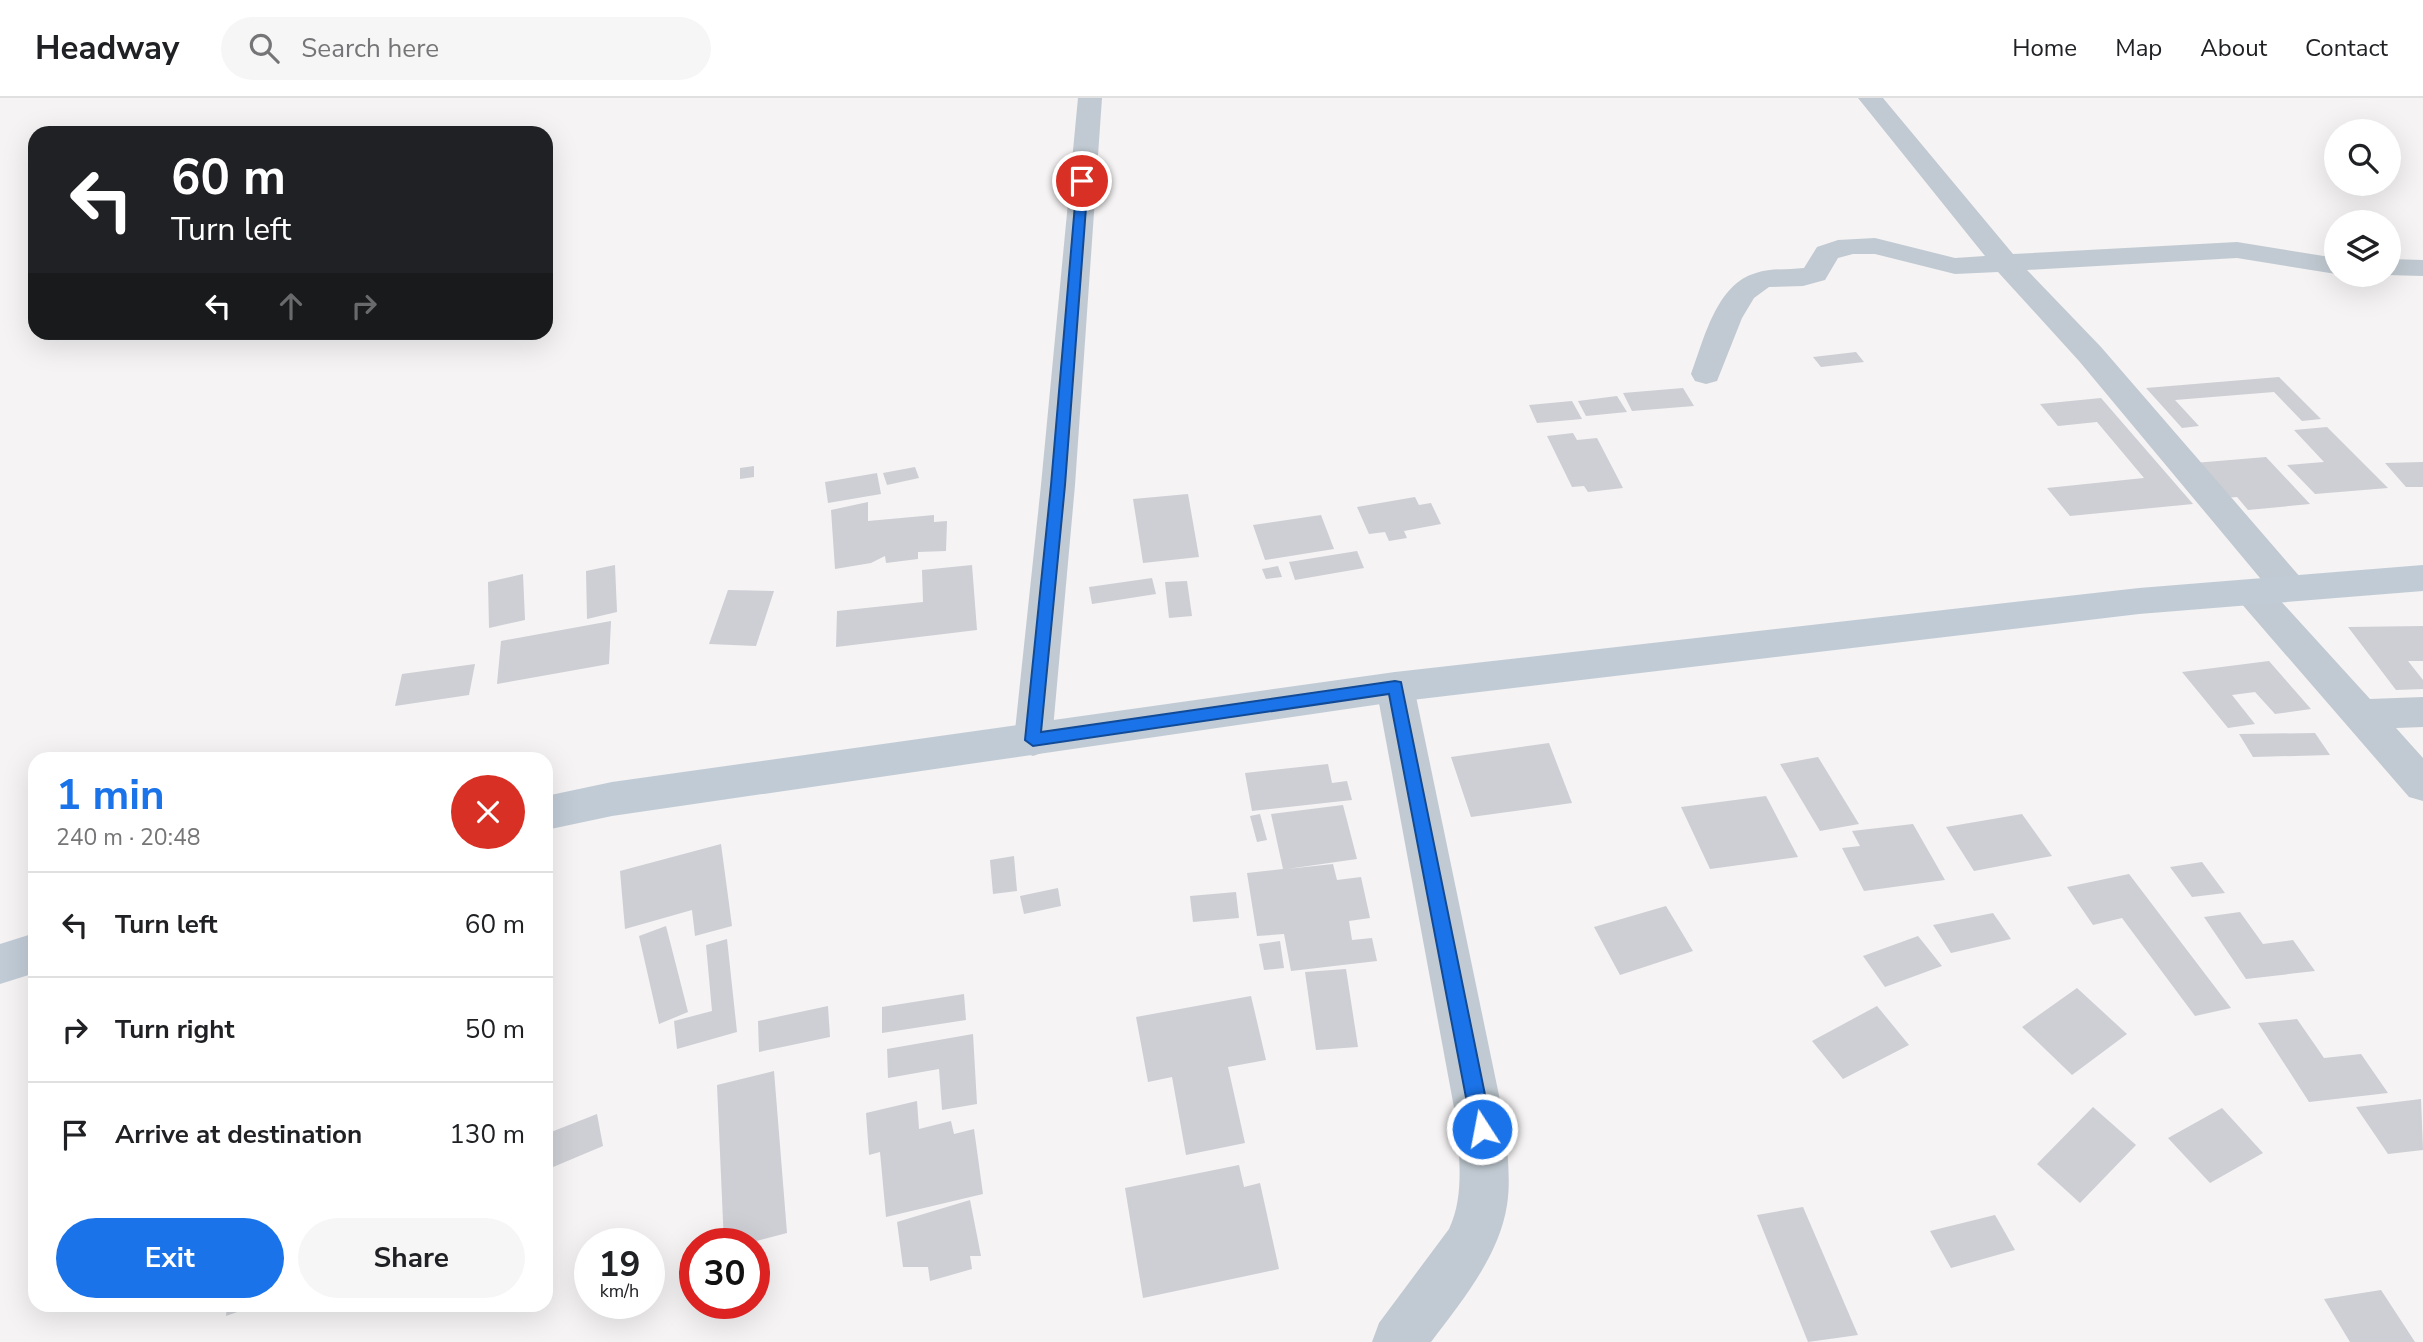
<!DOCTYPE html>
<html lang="en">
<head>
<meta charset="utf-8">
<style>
	:root { --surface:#fff; --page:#f6f6f6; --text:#202124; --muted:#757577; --line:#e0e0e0; --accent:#1a73e8 }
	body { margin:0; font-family:"Nunito Sans",sans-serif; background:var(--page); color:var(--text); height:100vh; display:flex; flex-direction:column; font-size:26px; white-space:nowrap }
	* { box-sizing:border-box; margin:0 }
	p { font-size:23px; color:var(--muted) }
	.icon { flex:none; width:38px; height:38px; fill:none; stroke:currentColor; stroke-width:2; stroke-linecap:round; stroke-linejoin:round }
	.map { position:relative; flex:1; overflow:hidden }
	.side { position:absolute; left:28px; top:654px; width:525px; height:560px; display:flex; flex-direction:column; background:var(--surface); border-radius:21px; box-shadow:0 7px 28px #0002 }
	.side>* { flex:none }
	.top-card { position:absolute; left:28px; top:28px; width:525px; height:214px; border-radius:21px; box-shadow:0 7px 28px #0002; background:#202124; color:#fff; overflow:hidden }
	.tools { position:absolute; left:2324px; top:21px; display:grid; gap:14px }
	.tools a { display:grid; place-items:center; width:77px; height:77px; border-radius:50%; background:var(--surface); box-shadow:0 7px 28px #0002; font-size:35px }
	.speed { position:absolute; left:574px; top:1130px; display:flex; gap:14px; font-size:35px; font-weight:700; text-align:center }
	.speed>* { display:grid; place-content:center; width:91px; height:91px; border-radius:50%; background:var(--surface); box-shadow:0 7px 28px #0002; line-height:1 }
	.speed small { font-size:18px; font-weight:400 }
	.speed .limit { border:10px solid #d22; background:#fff; color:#111 }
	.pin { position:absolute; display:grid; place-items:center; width:60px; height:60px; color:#fff; margin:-30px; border:4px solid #fff; border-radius:50%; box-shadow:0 2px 7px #0007 }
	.me { position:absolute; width:77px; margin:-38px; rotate:349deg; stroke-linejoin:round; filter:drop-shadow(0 0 5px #0008) }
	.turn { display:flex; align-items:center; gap:24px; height:147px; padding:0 28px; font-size:32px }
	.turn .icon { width:91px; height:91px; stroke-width:2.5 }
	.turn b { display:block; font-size:49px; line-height:60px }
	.lanes { display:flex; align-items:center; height:66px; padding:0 28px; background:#0003; justify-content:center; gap:35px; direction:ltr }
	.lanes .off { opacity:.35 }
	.round { display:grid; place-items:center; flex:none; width:74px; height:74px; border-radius:37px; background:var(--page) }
	.headline { display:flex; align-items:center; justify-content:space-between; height:119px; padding:0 28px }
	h1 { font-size:42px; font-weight:700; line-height:52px; color:var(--accent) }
	.action { display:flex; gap:14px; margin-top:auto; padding:14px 28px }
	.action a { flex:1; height:80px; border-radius:42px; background:var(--accent); color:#fff; font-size:28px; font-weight:700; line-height:80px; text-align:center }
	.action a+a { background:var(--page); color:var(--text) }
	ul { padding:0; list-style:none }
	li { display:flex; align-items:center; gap:21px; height:105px; padding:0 28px; border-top:2px solid var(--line) }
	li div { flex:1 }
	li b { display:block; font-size:26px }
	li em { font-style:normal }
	header { display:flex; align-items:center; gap:42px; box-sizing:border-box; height:98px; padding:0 35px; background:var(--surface); border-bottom:2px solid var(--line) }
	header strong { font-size:33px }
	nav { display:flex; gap:38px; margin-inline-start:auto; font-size:24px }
	.search { width:490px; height:63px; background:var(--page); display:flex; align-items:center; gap:18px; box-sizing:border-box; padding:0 24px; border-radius:38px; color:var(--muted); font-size:26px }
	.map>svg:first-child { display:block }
	.building { fill:#cdcfd5 }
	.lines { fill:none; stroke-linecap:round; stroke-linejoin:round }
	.street { fill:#c1cad2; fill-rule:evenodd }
	.secondary { fill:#c1cbd6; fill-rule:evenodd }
	.route { fill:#1a73e8; stroke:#114b97; stroke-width:2 }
</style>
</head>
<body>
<header>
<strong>Headway</strong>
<div class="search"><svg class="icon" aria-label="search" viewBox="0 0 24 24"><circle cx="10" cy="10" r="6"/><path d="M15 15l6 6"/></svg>Search here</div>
<nav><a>Home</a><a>Map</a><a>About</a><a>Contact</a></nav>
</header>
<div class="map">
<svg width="2423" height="1244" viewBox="0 0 2423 1244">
	<rect width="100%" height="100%" fill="#f5f3f3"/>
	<g class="building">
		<polygon points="1856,254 1864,264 1821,269 1813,259"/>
		<polygon points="2279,279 2321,321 2302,323 2274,294 2175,302 2199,328 2182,330 2146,290"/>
		<polygon points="1683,290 1694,308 1632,313 1623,295"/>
		<polygon points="1617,298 1627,314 1586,318 1578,303"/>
		<polygon points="2101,300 2193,406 2070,418 2047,390 2144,380 2097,324 2058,328 2040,306"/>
		<polygon points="1572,303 1582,321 1537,325 1529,307"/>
		<polygon points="2327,329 2388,390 2315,396 2287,367 2324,364 2294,332"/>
		<polygon points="1573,335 1577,342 1597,340 1623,390 1588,394 1584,388 1572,389 1547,338"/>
		<polygon points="2266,359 2310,406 2248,412 2237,399 2224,400 2194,365"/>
		<polygon points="2423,364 2423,389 2406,389 2385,365"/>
		<polygon points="754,368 754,379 740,381 740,370"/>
		<polygon points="915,369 919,380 887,387 883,375"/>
		<polygon points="877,375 881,396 828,405 825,384"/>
		<polygon points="1188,396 1199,459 1143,465 1133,401"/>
		<polygon points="1415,399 1419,407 1431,405 1441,426 1404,433 1407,440 1389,443 1385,434 1369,436 1357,409"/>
		<polygon points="868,404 868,423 934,417 934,424 947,423 946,453 918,454 918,461 886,465 885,458 871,465 835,471 831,412"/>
		<polygon points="1321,417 1334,451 1265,462 1253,427"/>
		<polygon points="1357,453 1364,470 1295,482 1289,464"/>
		<polygon points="615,467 617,514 587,521 586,473"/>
		<polygon points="972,467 977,532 836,549 837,513 923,504 922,472"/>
		<polygon points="1278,468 1282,479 1266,481 1262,471"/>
		<polygon points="523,476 525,522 489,530 488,484"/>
		<polygon points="1152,480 1156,496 1092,506 1089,489"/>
		<polygon points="1187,483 1192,518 1169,520 1165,484"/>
		<polygon points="728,492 774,493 756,548 709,546"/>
		<polygon points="611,523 609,566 497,586 501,543"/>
		<polygon points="2423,528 2423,563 2408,563 2423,582 2423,591 2396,592 2348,529"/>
		<polygon points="2269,563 2311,611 2275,616 2255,594 2232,597 2255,626 2228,630 2182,574"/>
		<polygon points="475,566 469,597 395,608 402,576"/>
		<polygon points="2315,635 2330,657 2253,659 2239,636"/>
		<polygon points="1549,645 1572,705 1471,719 1451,659"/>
		<polygon points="1818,659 1859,726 1820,733 1780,666"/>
		<polygon points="1328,666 1332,685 1347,683 1352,702 1252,713 1245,675"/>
		<polygon points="1766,698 1798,759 1710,771 1681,709"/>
		<polygon points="1343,707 1357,761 1287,771 1333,766 1337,782 1361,779 1370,820 1349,823 1352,842 1372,840 1377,863 1291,873 1284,836 1257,838 1247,775 1283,771 1271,716"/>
		<polygon points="1260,716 1267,742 1257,744 1250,718"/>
		<polygon points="2022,716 2052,758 1974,773 1946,729"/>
		<polygon points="1913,726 1945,782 1864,793 1842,750 1860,748 1852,733"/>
		<polygon points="721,746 732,828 695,838 692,812 625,831 620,773"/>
		<polygon points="1014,758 1017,793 993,796 990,762"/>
		<polygon points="2202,764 2225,795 2192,799 2170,769"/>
		<polygon points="2129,776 2231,910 2195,918 2122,820 2093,827 2067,789"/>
		<polygon points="1058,790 1061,808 1024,816 1020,798"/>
		<polygon points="1236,794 1239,820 1193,824 1190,798"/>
		<polygon points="1666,808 1693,853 1620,877 1594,829"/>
		<polygon points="2240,814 2263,846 2293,842 2315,873 2246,881 2204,819"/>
		<polygon points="1993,815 2011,841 1951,855 1933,827"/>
		<polygon points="666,828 688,914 659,926 639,838"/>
		<polygon points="1918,838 1942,868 1885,889 1863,858"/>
		<polygon points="727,841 737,934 677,951 674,923 712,913 706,847"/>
		<polygon points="1280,843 1284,870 1264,872 1259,846"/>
		<polygon points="1346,871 1358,949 1316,952 1305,874"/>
		<polygon points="2077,890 2127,936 2072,977 2022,929"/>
		<polygon points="964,896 966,922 882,935 882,909"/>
		<polygon points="1251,898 1266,962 1228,969 1245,1045 1186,1057 1172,979 1148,984 1136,919"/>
		<polygon points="828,908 830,939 759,954 758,923"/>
		<polygon points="1877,908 1909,947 1843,981 1812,943"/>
		<polygon points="2297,921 2324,960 2361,956 2388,995 2309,1004 2258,925"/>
		<polygon points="973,936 977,1006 942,1012 939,971 888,980 887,951"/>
		<polygon points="774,973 787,1135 745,1146 724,1146 717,987"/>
		<polygon points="2421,1001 2423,1052 2388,1056 2356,1009"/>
		<polygon points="917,1003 919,1031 951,1023 954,1036 974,1031 983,1096 886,1119 880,1054 869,1057 866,1015"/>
		<polygon points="2093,1009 2136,1047 2080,1105 2037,1066"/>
		<polygon points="2222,1010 2263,1055 2210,1085 2168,1040"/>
		<polygon points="597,1016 603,1048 546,1072 546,1036"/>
		<polygon points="1239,1067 1244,1089 1260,1085 1279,1171 1143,1200 1125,1090"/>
		<polygon points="970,1102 981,1158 970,1158 972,1171 930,1183 928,1169 903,1169 897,1124"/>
		<polygon points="1803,1109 1858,1237 1808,1244 1757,1117"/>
		<polygon points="1995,1117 2015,1152 1951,1170 1930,1133"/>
		<polygon points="2381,1192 2415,1244 2350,1244 2324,1201"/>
		<polygon points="227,1208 254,1208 226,1218"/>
	</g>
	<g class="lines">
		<g class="street">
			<polygon points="1078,0 1102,0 1075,387 1052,642 1047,653 1033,658 1019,653 1014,642 1041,387"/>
			<path d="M1858 0H1883L2013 156 2237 144 2336 160V176L2237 160 2027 172 2101 249 2301 480 2306 489 2301 498 2288 502 2277 499 2370 601 2423 599V629L2396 630 2423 660V703L2409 699 2240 504 2235 495 2240 486 2253 482 2265 486 2079 263 1998 174 1955 176 1875 156H1853L1838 160 1825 182 1803 188 1769 189 1754 200 1742 220 1717 283 1706 286 1695 283 1691 276C1704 242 1716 186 1756 175 1771 170 1788 172 1804 170L1817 149 1838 142 1875 140 1955 160 1985 158Z"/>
			<polygon points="2389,161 2423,162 2423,178 2386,177 2389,177"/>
			<path d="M1395 574 1408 579 1414 589 1506 1031C1507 1056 1511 1082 1507 1107 1499 1159 1461 1204 1431 1244H1372L1379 1225 1449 1131C1464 1100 1459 1064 1458 1031L1376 589 1382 579Z"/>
		</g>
		<g class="secondary">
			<polygon points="2423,467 2423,493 2139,516 1395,604 612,718 546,732 546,698 612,684 1395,574 2139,490"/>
			<polygon points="35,835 35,875 0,886 0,846"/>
		</g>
	</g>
	<polygon class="route" points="1082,80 1088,83 1065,387 1041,634 1395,583 1401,584 1492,1031 1489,1037 1482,1040 1475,1037 1472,1031 1389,596 1033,648 1025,642 1051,387 1077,83"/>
</svg>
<div class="tools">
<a><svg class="icon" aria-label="search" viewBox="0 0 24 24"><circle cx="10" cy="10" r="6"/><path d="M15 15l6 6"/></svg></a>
<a><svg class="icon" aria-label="layers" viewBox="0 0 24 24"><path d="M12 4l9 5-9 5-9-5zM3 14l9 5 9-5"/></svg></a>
</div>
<div class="speed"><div>19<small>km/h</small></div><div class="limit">30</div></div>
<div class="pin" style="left:1082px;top:83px;background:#d93025"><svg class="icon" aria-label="arrive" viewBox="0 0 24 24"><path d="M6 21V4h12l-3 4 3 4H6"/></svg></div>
<svg class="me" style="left:1482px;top:1031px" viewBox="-20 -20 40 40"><circle r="17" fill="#1a73e8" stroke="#fff" stroke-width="3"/><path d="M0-11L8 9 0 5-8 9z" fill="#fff"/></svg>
<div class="top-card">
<div class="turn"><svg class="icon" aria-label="left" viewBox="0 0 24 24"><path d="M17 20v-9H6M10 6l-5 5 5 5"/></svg><div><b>60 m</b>Turn left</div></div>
<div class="lanes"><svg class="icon" aria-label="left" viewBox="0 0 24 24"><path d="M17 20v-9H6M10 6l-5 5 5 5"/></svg><svg class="icon off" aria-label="ahead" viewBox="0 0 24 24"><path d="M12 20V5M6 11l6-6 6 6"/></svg><svg class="icon off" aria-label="right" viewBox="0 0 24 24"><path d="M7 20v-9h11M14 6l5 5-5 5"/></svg></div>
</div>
<section class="side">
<div class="headline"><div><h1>1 min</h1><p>240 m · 20:48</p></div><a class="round" style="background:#d93025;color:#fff"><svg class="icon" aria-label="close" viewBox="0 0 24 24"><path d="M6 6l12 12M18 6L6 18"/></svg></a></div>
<ul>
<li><svg class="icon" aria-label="left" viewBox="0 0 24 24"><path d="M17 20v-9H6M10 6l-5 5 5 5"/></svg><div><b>Turn left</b></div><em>60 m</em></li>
<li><svg class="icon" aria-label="right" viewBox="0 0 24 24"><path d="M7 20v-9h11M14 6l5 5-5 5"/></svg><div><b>Turn right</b></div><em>50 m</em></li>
<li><svg class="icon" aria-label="arrive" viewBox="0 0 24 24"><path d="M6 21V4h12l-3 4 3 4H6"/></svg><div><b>Arrive at destination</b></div><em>130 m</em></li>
</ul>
<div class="action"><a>Exit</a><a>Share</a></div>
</section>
</div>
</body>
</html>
